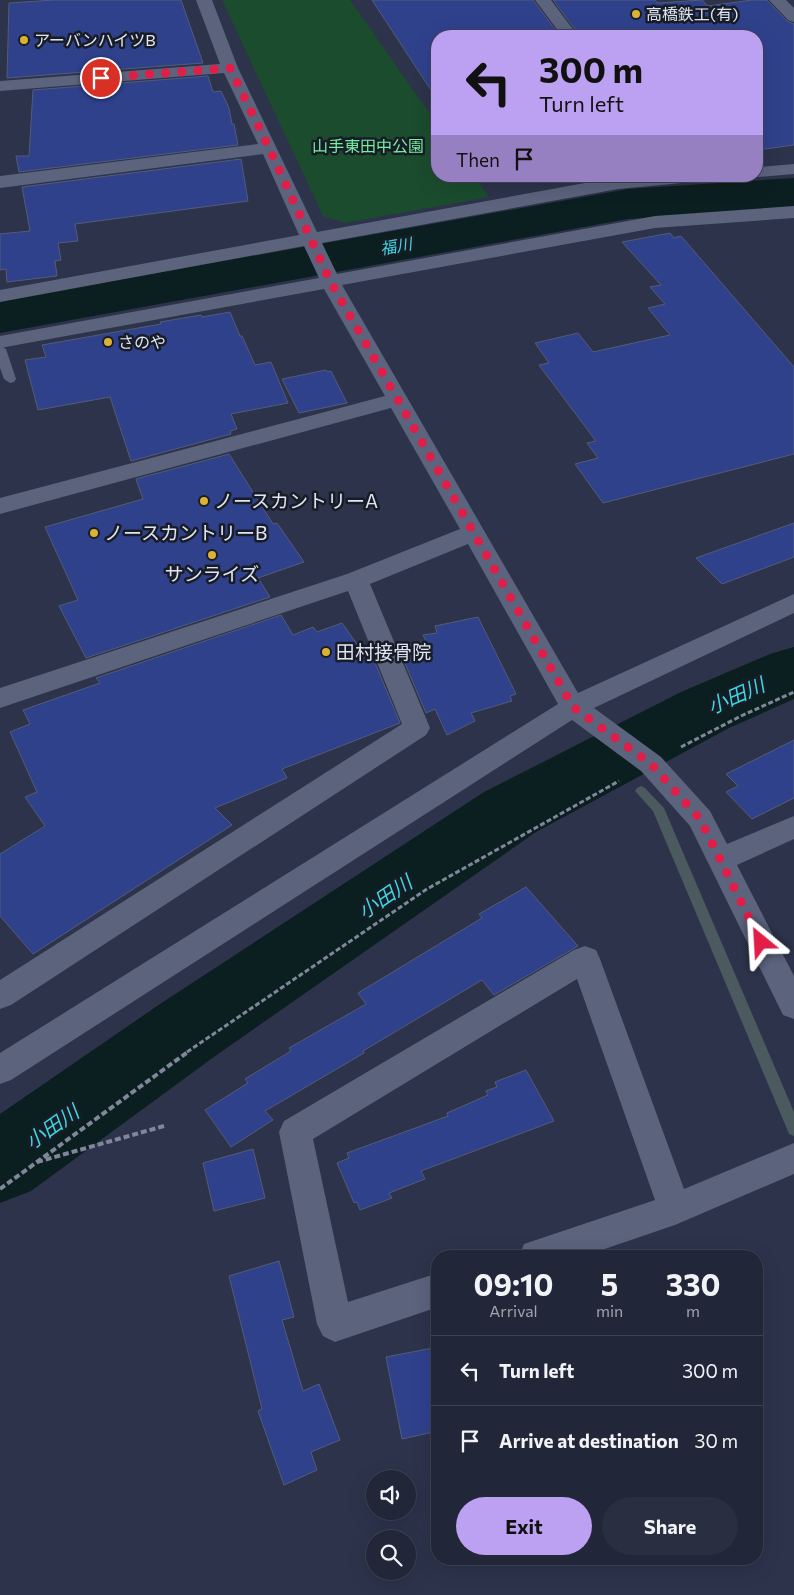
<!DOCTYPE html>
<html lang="en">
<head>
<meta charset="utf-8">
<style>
	:root { --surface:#212638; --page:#292e40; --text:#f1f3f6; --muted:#a2a5ae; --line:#3e4353; --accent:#bca0f2 }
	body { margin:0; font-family:Commissioner,"Noto Sans JP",sans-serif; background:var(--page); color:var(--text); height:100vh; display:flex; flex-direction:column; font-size:19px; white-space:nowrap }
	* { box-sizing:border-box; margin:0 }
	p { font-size:16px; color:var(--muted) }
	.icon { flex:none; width:28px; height:28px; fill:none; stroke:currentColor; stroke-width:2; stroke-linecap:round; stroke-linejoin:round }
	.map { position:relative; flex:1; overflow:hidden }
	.details { position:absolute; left:431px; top:1250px; width:332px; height:315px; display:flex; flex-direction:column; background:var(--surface); border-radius:20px; box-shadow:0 5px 20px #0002,0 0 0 1px var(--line) }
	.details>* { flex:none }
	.hud { position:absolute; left:431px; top:30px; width:332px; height:152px; border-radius:20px; box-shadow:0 5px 20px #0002,0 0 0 1px var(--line); background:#bca0f2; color:#111; overflow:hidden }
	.tools { position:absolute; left:366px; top:1470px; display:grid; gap:10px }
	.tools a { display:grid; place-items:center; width:50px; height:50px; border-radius:50%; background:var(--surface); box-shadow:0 5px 20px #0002,0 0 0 1px var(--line); font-size:25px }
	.pin { position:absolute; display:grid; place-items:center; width:42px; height:42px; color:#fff; margin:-21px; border:2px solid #fff; border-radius:50%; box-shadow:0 1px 5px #0007 }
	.me { position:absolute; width:55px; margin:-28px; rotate:333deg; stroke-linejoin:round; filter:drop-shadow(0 0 4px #0008) }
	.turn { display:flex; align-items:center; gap:18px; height:105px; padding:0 25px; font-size:22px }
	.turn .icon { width:65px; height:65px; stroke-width:2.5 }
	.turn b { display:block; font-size:35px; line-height:42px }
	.then { display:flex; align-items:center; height:48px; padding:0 25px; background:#0003; gap:10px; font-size:19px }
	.eta { display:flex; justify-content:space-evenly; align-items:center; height:85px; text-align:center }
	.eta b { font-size:30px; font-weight:700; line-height:35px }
	.cta { display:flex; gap:10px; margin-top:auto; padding:10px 25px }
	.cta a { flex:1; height:58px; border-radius:30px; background:var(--accent); color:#111; font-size:20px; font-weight:700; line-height:58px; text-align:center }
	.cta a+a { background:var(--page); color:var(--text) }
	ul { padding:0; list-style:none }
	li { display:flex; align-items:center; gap:15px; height:70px; padding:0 25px; border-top:1px solid var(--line) }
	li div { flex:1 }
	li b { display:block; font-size:19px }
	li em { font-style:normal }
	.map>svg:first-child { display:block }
	.green { fill:#1b4c2e }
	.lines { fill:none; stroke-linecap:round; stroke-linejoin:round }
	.stream { fill:#4b5a5f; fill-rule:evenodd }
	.river { fill:#0c1f20; fill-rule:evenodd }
	.building { fill:#30418c; stroke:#535c76 }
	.path-far1 { stroke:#81879b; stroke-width:3; stroke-dasharray:5 2.5; stroke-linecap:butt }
	.path { stroke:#81879b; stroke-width:4; stroke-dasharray:6 3; stroke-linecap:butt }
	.lane { fill:#5b637d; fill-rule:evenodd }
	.street { fill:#5b637d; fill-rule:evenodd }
	.route { stroke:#e11d48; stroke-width:9; stroke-dasharray:0 16.2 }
	.poi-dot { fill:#dcb233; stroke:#181c26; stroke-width:2 }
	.labels { text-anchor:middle; stroke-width:5; stroke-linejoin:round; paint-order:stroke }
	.far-poi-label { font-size:16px; fill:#dfe4f3; stroke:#181c26; text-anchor:start }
	.far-park-label { font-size:16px; fill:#74ee9f; stroke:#181c26 }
	.far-water-label { font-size:16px; font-style:italic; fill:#3bd8e1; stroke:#181c26 }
	.poi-label { font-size:19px; fill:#dfe4f3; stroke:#181c26; text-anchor:start }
	.water-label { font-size:20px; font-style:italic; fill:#3bd8e1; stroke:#181c26 }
</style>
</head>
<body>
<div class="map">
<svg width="794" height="1595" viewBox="0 0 794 1595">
	<rect width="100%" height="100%" fill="#2c334b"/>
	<polygon class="green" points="222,0 350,0 437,124 438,176 474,176 489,197 345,223 323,216"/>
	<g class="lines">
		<g class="stream">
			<polygon points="605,758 609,760 622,773 620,776 612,776 599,763 601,760"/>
			<polygon points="641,786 645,788 664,808 794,1112 794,1136 789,1134 787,1129 653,811 635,791 637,788"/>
		</g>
		<g class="river">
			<polygon points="794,178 794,208 628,219 0,333 0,301 628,189"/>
			<polygon points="794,647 794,699 729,728 536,832 218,1054 31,1191 0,1203 0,1114 160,1004 484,792 681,692 770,654"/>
		</g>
	</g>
	<g class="building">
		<polygon points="54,0 181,0 203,63 7,78 9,3"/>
		<polygon points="372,0 533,0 560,36 438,36 438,101"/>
		<polygon points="553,0 655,0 658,3 702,0 708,6 752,0 767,0 787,21 794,24 794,145 758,150 758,36 580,36"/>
		<polygon points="208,76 213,92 221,91 229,108 232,124 234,124 238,145 19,172 16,156 29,156 33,90"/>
		<polygon points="241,159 248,201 75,224 78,241 58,243 61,260 55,261 57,276 7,282 6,269 0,270 0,234 30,231 22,187"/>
		<polygon points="670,233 674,238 681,236 794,367 794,454 603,503 575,464 598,458 587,443 596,441 539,365 549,363 535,343 578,333 593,352 670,335 648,308 665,304 650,287 661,285 622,242"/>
		<polygon points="230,312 240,336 242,336 255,365 271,362 288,403 231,414 237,429 230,431 231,434 131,461 110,397 38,410 25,360 46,357 42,345 161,324 160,322 201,315 202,317"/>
		<polygon points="326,370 327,372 331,371 347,403 299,413 282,379"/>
		<polygon points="229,454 273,524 277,523 304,562 258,578 270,597 86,658 59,606 78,600 45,527 143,499 136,479"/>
		<polygon points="794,523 794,557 722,584 696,558"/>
		<polygon points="281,615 293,635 313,627 317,632 342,623 364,654 371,653 400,723 282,769 287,778 215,808 232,825 33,954 0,916 0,854 45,826 25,797 37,792 10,732 30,724 23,710 100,683 96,678"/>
		<polygon points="478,617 516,694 510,696 512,701 471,713 475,721 447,735 435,709 426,713 398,647 426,641 423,635 437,633 435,626"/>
		<polygon points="794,740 794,798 752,819 726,792 738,786 726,774"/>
		<polygon points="526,887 578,946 494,995 482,980 363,1051 364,1053 265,1111 273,1120 231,1147 205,1110 248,1083 245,1079 291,1051 289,1048 366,1004 358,993 482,918 479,914"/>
		<polygon points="526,1070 554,1121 421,1171 425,1179 389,1193 392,1198 360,1210 357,1202 354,1203 337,1163 349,1158 347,1153 448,1116 447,1113 488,1095 486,1091 497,1087 495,1082"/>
		<polygon points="253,1149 265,1198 214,1211 203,1163"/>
		<polygon points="279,1261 294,1317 282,1320 303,1391 319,1384 340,1440 311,1452 317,1470 284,1485 258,1411 262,1409 229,1276"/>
		<polygon points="438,1347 438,1431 402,1439 386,1357"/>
	</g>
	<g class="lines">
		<g class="path-far1">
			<polyline points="681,747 741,716 794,692"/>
			<polyline points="187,1052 427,889 619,781"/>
		</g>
		<g class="path">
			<polyline points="37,1162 164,1126"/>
			<polyline points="0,1189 189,1051"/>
		</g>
		<polygon class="lane" points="0,345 6,349 16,379 14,382 10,383 4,379 0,368"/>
		<g class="street">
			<polygon points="196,0 212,0 238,68 317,232 618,177 702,176 699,180 693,182 618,189 322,243 337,274 655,216 794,206 794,218 655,228 342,285 578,693 794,594 794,613 594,708 661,757 710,811 727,844 794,816 794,839 737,865 794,976 794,1019 783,1015 690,826 641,771 572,720 11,1080 0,1084 0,1053 558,704 468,544 370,584 430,728 426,735 11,1005 0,1009 0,980 402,724 348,591 0,708 0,688 347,574 460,529 391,408 0,514 0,498 385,396 324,289 0,348 0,336 319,278 304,246 0,302 0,290 299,235 263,154 0,188 0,176 258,144 224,73 0,91 0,81 220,64"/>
			<polygon points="535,0 551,0 578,36 562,36"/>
			<polygon points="769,0 786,0 794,8 794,22 788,20"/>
			<polygon points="794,164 794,174 758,177 753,176 758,176 758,167"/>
			<polygon points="585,946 596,950 600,959 684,1189 794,1143 794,1174 675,1225 584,1256 519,1256 524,1244 655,1200 577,979 313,1139 348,1302 438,1273 438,1307 335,1342 323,1336 317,1324 279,1132 284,1121 574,950"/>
		</g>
	</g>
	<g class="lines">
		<polyline class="route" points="101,78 230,68 269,148 330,281 573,707 651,764 700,819 761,942"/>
	</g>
	<g class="poi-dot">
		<circle cx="636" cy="14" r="5"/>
		<circle cx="24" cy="40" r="5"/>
		<circle cx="108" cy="342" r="5"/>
		<circle cx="204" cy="501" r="5"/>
		<circle cx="94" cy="533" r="5"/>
		<circle cx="212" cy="555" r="5"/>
		<circle cx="326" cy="652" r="5"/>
	</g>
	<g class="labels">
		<g class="far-poi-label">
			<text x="646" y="20">高橋鉄工(有)</text>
			<text x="34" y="46">アーバンハイツB</text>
			<text x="118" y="348">さのや</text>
		</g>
		<g class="far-park-label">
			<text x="368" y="152">山手東田中公園</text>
		</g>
		<g class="far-water-label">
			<text transform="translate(396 246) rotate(-10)" y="6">福川</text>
		</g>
		<g class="poi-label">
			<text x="214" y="508">ノースカントリーA</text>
			<text x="104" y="540">ノースカントリーB</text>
			<text x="212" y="581" text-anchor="middle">サンライズ</text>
			<text x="336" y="659">田村接骨院</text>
		</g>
		<g class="water-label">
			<text transform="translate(736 696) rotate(-24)" y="7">小田川</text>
			<text transform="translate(385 897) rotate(-34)" y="7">小田川</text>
			<text transform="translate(52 1127) rotate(-35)" y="7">小田川</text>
		</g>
	</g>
</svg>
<div class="tools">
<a><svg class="icon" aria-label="sound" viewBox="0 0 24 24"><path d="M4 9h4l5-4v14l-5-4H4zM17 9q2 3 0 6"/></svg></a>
<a><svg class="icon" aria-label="search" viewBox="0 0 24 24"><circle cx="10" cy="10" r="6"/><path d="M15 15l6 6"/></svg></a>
</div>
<div class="pin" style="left:101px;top:78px;background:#d93025"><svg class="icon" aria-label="arrive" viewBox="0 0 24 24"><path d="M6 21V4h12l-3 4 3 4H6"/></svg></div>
<svg class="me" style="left:761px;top:942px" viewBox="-20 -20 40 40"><path d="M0-17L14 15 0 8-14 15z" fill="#e11d48" stroke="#fff" stroke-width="4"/></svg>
<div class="hud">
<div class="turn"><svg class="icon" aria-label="left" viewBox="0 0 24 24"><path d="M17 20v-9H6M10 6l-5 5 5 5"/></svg><div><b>300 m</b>Turn left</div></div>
<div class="then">Then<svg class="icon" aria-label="arrive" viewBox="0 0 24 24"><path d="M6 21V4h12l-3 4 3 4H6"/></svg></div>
</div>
<section class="details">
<div class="eta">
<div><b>09:10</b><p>Arrival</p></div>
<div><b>5</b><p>min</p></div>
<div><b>330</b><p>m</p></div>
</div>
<ul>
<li><svg class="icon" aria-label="left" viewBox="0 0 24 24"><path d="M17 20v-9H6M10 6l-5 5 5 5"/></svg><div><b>Turn left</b></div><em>300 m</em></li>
<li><svg class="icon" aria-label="arrive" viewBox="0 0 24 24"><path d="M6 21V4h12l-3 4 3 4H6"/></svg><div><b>Arrive at destination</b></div><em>30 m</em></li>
</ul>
<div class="cta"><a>Exit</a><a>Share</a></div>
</section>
</div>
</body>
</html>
